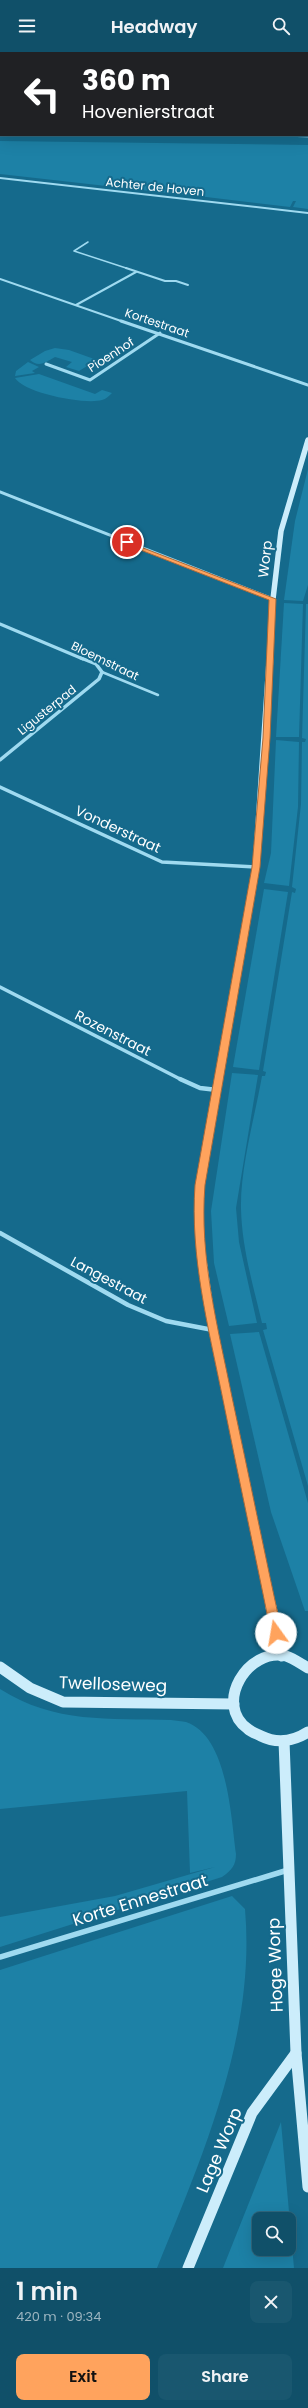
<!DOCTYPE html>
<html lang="en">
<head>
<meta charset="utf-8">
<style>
	:root { --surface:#105069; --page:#19576f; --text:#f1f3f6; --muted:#9cb5c0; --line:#30677d; --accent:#ffa35d }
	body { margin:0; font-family:Poppins,sans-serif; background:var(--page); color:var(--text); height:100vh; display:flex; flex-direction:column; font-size:15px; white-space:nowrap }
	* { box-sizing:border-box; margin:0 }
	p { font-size:13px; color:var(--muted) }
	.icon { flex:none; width:22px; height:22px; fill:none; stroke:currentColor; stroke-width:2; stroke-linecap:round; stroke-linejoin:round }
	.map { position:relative; height:2216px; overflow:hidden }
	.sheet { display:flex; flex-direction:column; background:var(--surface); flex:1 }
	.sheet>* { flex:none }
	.guide { position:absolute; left:0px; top:0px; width:308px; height:84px; box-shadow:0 4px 16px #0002,0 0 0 1px var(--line); background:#202124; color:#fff; overflow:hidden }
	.fabs { position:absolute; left:252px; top:2160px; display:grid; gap:8px }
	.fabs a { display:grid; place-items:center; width:44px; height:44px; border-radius:8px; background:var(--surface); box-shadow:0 4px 16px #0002,0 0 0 1px var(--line); font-size:20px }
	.pin { position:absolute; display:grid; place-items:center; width:34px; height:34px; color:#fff; margin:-17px; border:2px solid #fff; border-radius:50%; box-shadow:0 1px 4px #0007 }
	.me { position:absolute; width:44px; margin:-22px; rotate:347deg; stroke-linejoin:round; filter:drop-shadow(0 0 3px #0008) }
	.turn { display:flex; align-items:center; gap:14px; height:84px; padding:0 16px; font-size:18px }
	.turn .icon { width:52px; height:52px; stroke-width:2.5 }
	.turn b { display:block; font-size:28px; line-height:34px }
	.round { display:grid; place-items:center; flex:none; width:42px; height:42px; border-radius:8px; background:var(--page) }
	.summary { display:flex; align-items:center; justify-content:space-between; height:68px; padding:0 16px }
	h1 { font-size:24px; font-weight:600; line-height:30px }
	.primary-button { display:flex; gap:8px; margin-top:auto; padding:8px 16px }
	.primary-button a { flex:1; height:46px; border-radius:8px; background:var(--accent); color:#111; font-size:16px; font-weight:600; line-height:46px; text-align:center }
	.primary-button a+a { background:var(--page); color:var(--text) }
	header { display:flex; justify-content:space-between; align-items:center; height:52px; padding:0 16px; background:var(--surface); font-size:18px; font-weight:600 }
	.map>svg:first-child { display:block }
	.green { fill:#1d81a6; fill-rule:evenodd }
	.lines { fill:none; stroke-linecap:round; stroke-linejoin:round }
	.lane-far1 { stroke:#9fdaf0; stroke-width:1.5 }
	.lane { stroke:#9fdaf0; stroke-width:2.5 }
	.street-far4 { stroke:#9fdaf0; stroke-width:2 }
	.street-far3 { stroke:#9fdaf0; stroke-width:3 }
	.street-far2 { stroke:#9fdaf0; stroke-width:3.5 }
	.street-far1 { stroke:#9fdaf0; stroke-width:4.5 }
	.street { stroke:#9fdaf0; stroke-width:5.5 }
	.secondary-far3 { stroke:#ccedfb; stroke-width:5.5 }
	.secondary-far2 { stroke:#ccedfb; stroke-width:7 }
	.secondary-far1 { stroke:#ccedfb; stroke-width:8 }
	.secondary { stroke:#ccedfb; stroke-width:11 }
	.rail-casing { stroke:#fff; stroke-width:2.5 }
	.rail { stroke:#156a8c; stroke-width:1.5; stroke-dasharray:5; stroke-linecap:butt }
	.route { fill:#ffa35d; stroke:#a66a3c }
	.labels { text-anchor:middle; stroke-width:4; stroke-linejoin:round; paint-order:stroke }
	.far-street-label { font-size:12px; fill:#fff; stroke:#156a8c }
	.street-label { font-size:14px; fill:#fff; stroke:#156a8c }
	.near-street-label { font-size:17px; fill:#fff; stroke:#156a8c }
</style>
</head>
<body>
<header><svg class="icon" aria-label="menu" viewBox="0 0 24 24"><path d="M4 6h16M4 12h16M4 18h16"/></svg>Headway<svg class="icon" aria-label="search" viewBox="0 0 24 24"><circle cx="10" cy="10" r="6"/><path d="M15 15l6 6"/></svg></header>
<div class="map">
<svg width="308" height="2216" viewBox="0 0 308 2216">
	<rect width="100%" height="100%" fill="#156a8c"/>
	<g class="green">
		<polygon points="0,0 308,0 308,46 307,49 307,1 1,1 0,56"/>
		<polygon points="0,89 308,93 308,157 293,155 296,149 293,149 290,155 198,144 200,138 198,138 195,144 0,122"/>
		<path d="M55 296 69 298 97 308 79 319 66 315 72 310 55 305C46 310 39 316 30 308L45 299Z"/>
		<polygon points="28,310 39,315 32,319 35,321 15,324 16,319"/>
		<path d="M39 322 95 342 102 338 112 341C109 344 106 347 102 348 85 353 24 341 15 326Z"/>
		<polygon points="308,417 308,533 303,549 284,548 295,469"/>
		<polygon points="284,551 303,552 299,685 276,685"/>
		<path d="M306 552H308V1434L263 1278 267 1277 266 1271H262C253 1233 242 1196 241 1157 240 1116 255 1064 262 1024H265L266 1020 263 1019 292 840 295 841 296 837 292 835 301 752 302 690H305L306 687 302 686Z"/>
		<polygon points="276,688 299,690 298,755 289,834 264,831 271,801"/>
		<polygon points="264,837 288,840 259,1018 233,1015"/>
		<polygon points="232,1021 258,1023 236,1156 239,1190 257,1271 229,1274 214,1211 211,1159"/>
		<polygon points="259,1280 308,1451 308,1559 305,1559 271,1460 230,1282"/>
		<path d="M0 1637C55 1672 109 1666 171 1668 176 1669 182 1669 186 1670 228 1684 231 1766 236 1802 236 1813 232 1818 222 1825L0 1895V1865L115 1844 215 1815 190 1821 187 1739 0 1757Z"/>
		<path d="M232 1844 245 1857C256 1982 203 2103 157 2216H0V1918Z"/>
		<path d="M281 2070 294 2216H223ZM259 2167H289V2197H259Z"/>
	</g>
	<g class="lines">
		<polyline class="lane-far1" points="88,190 74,199 126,216"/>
		<polyline class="lane" points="102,620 158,643"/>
		<g class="street-far4">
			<polyline points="0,126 308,161"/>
			<polyline points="126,216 165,229 176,229 188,233"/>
			<polyline points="0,227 124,270"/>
			<polyline points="76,253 136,220"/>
		</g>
		<g class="street-far3">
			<polyline points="121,269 308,333"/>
			<polyline points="46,312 90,328 160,281"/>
			<polyline points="0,440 273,547"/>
			<polyline points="0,572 83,607"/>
		</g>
		<g class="street-far2">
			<polyline points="0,708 99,627 102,620 96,612 81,606"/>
			<polyline points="0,735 162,810 256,815"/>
			<polyline points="0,935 182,1028"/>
		</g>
		<g class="street-far1">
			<polyline points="180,1027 200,1036 217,1038"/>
			<polyline points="0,1181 128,1253 166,1269 213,1278"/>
		</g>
		<polyline class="street" points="0,1905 288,1818"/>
		<polyline class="secondary-far3" points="270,607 273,547 281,479 308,388"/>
		<polyline class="secondary-far2" points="218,1028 256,815 270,606"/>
		<polyline class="secondary-far1" points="219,1027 200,1133 200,1190 212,1274 271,1556"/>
		<g class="secondary">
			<polyline points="271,1555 282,1604"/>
			<polyline points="0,1615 30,1636 63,1650 234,1652"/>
			<path d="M308 1616C301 1612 293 1606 286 1604 248 1595 213 1652 248 1677 251 1680 257 1682 261 1684 277 1692 294 1689 308 1680"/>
			<polyline points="284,1689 296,2001 308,2135"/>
			<polyline points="188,2216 252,2061 296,2001"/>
		</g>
		<g class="rail-casing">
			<polyline id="rail" points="263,83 308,84"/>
		</g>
		<use href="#rail" class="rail"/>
	</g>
	<path class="route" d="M125 489 276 547 270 686 260 815 205 1133C199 1205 218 1275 232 1345 249 1424 265 1503 282 1581L276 1587 271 1581C255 1502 238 1423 222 1343 208 1274 190 1204 195 1133L252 815 263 686 269 548 125 492Z"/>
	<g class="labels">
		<g class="far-street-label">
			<text transform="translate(155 135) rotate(6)" y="4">Achter de Hoven</text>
			<text transform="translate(157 271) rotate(19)" y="4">Kortestraat</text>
			<text transform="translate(111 303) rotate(-33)" y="4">Pioenhof</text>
			<text transform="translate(105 609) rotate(26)" y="4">Bloemstraat</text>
			<text transform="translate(47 658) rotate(-39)" y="4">Ligusterpad</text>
		</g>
		<g class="street-label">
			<text transform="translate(265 507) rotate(-83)" y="5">Worp</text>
			<text transform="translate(118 777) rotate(25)" y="5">Vonderstraat</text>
			<text transform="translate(113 981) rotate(27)" y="5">Rozenstraat</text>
			<text transform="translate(109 1228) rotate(28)" y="5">Langestraat</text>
		</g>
		<g class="near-street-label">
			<text transform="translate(113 1632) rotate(2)" y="6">Twelloseweg</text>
			<text transform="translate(140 1848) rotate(-17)" y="6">Korte Ennestraat</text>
			<text transform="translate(275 1913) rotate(-92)" y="6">Hoge Worp</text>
			<text transform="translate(219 2098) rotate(-67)" y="6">Lage Worp</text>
		</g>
	</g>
</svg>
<div class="fabs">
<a><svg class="icon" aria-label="search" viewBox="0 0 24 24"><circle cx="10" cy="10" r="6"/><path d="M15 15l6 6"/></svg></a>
</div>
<div class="pin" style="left:127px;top:490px;background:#d93025"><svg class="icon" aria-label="arrive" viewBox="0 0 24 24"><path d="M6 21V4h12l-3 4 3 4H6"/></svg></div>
<svg class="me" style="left:276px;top:1581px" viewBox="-20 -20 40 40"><circle r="19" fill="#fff"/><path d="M0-13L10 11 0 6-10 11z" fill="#ffa35d"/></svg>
<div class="guide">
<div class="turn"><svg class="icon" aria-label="left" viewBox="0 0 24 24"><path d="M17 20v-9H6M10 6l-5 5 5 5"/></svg><div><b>360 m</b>Hovenierstraat</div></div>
</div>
</div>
<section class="sheet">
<div class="summary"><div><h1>1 min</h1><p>420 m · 09:34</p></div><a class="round"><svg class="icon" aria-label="close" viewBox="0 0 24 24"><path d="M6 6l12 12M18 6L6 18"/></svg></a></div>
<div class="primary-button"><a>Exit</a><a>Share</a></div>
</section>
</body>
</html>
